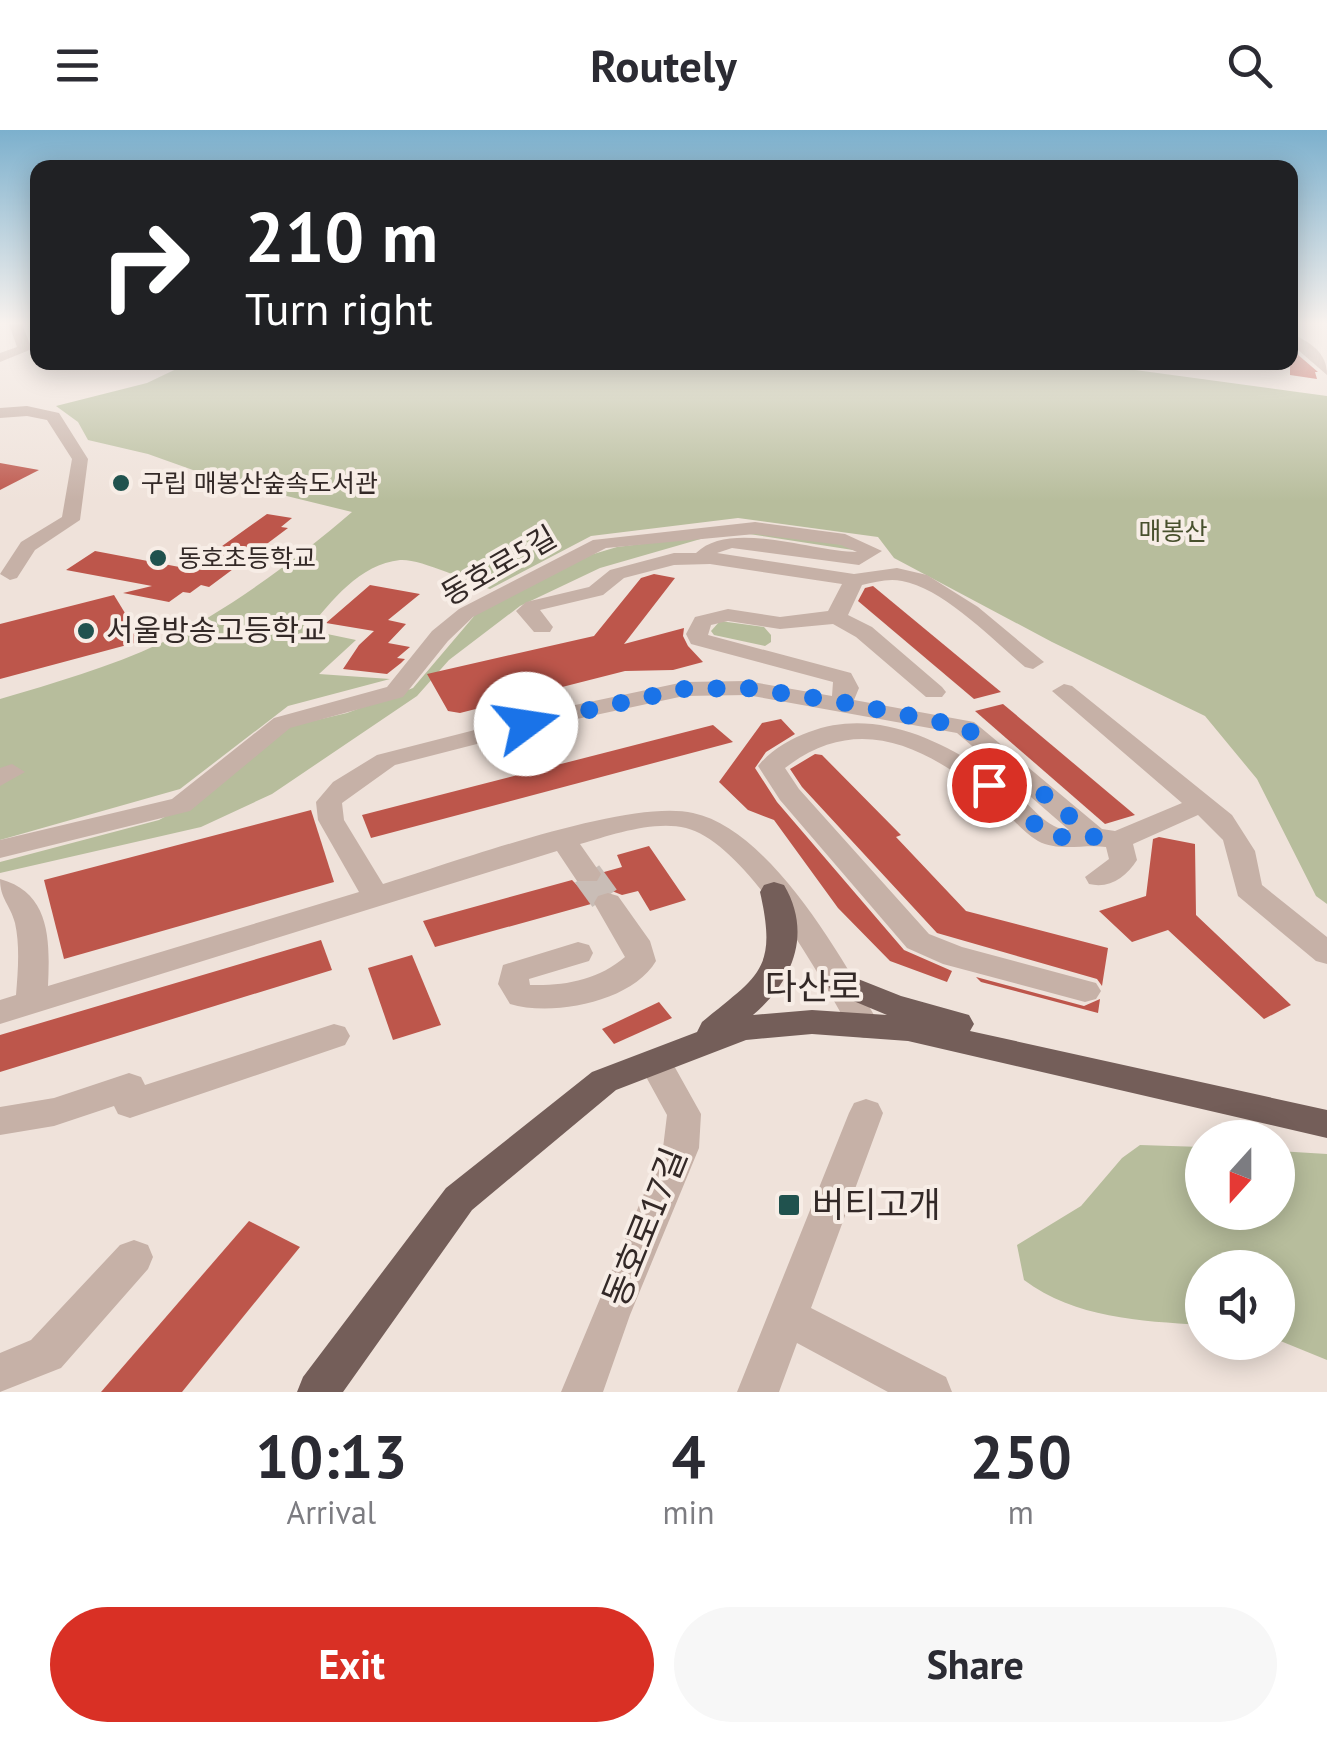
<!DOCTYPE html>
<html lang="en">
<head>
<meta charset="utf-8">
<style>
	:root { --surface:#fff; --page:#f7f7f7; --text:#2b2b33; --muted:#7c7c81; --accent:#d93025 }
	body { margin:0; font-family:"PT Sans","Noto Sans KR",sans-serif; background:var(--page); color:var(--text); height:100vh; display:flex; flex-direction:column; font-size:38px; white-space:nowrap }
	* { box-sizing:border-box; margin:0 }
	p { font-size:32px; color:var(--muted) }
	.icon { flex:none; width:55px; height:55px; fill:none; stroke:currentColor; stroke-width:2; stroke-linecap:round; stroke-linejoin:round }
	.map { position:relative; height:1262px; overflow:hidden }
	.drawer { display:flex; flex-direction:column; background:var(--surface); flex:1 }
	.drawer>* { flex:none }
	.top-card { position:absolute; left:30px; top:30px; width:1268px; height:210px; border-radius:20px; box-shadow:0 5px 25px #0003; background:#202124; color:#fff; overflow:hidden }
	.needle { width:65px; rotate:201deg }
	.controls { position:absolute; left:1185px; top:990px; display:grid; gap:20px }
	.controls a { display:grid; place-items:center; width:110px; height:110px; border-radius:50%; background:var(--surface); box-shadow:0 5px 25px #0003; font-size:50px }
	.pin { position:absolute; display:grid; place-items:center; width:85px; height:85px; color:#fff; margin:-42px; border:5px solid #fff; border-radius:50%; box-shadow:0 2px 10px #0007 }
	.me { position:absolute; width:110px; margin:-55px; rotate:76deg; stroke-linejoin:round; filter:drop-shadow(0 0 8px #0008) }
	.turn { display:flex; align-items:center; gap:35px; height:210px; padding:0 50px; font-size:45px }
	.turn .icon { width:130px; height:130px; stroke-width:2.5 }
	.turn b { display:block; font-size:70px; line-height:85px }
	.eta { display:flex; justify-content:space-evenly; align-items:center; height:170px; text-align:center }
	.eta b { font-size:60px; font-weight:700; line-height:70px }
	.primary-button { display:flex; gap:20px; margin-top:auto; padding:20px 50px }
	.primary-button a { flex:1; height:115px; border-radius:60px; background:var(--accent); color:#fff; font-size:40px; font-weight:700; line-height:115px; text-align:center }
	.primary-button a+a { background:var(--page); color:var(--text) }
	header { display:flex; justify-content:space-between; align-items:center; height:130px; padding:0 50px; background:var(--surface); font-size:45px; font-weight:700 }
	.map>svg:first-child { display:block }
	.green { fill:#b7bd9c }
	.building { fill:#bd564b }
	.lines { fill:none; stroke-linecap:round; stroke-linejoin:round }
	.minor-tunnel { stroke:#c9bdb6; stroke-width:30; stroke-dasharray:30 15; stroke-linecap:butt }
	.minor { fill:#c6b1a7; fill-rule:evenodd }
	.major { fill:#745e59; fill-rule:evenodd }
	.route { stroke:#1a73e8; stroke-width:18; stroke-dasharray:0 32.4 }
	.poi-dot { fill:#20524e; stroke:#f7ede6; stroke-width:4 }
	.labels { text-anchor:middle; stroke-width:8; stroke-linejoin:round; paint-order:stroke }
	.far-poi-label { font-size:25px; fill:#332927; stroke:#f7ede6; text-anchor:start }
	.far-park-label { font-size:25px; fill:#48502d; stroke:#f7ede6 }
	.street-label { font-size:30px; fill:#332927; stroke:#f7ede6 }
	.poi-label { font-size:30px; fill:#332927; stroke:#f7ede6; text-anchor:start }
	.near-street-label { font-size:35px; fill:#332927; stroke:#f7ede6 }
	.near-poi-label { font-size:35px; fill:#332927; stroke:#f7ede6; text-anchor:start }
</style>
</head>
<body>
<header><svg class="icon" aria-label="menu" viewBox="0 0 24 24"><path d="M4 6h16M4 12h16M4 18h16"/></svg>Routely<svg class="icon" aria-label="search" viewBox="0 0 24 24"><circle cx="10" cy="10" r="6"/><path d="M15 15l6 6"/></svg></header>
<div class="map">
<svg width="1327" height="1262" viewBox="0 0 1327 1262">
	<rect width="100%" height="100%" fill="#efe2da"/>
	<g class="green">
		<path d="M191 232H1076L1327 266V774L1316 766 1257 649 1205 586 1052 512 894 428 878 407 738 388 591 406 490 459C470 452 419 428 400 430 360 434 331 471 308 500L356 510 319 544 390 549 288 576 180 659 0 710V569C54 553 110 537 161 513 224 483 299 428 352 382L221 350 148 324 88 310 78 292 56 276 147 253Z"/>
		<polygon points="755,400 850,416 853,420 749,404 711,406 600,438 520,476 449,530 417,566 272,664 201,697 0,743 0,732 159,690 212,661 291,596 347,583 413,558 481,478 587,426 617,417"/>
		<polygon points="720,491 764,497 771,505 771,512 765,516 714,505 711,501"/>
		<path d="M1140 1015 1202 1017V1082H1278V1021L1327 1024V1230L1278 1210V1138H1202V1195C1140 1191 1075 1188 1024 1150L1017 1115 1081 1076 1122 1028Z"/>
	</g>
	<g class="building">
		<polygon points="1290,218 1318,242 1315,242 1317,249 1290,245"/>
		<polygon points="0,333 39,340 0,360"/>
		<polygon points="267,384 292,388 281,397 288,398 209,457 201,455 190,463 183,462 169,472 123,463 152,456 66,440 95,421 190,439"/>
		<polygon points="654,444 675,448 624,514 684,498 683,506 688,516 703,532 673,540 625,541 460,583 448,581 427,544 594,506 641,448"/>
		<polygon points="370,455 420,464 388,490 406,494 388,513 410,517 397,528 405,529 401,533 387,544 343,539 359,515 374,501 326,493"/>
		<polygon points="873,456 1001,562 974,569 858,471 865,458"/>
		<polygon points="114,465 142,511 0,549 0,494"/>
		<polygon points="1003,574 1135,685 1105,694 975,581"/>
		<polygon points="781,589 795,604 766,622 755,638 777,672 904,820 952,841 947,852 890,831 838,778 774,690 748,680 719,652 762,593"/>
		<polygon points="713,595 733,612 371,708 362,685"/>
		<polygon points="815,624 822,625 901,705 896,707 966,781 1108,818 1102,856 1097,849 937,803 802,657 790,639"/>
		<polygon points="311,680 334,752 64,829 44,750"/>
		<polygon points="1159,707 1195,714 1196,785 1291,875 1264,889 1168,800 1132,812 1099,781 1146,766 1153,709"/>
		<polygon points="649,716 686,770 650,781 638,761 622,765 607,759 595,764 591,774 435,817 423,791 572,750 577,755 597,755 604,742 622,737 617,725"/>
		<polygon points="321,810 332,840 0,942 0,905"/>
		<polygon points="412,825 441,895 393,910 368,838"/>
		<polygon points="976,847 1084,876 1100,869 1098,883 981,852"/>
		<polygon points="659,872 672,888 614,914 602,899"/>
		<polygon points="249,1091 300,1117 182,1262 101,1262"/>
	</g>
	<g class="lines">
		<polyline class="minor-tunnel" points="587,744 608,773"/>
		<g class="minor">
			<polygon points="9,194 22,194 32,219 0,232 0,223 17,217"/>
			<path d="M1290 203C1310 212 1327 222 1327 245L1290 213Z"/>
			<polygon points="27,276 59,283 88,329 80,390 35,420 17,448 10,450 0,444 21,412 62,387 72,329 47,290 27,286 0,288 0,278"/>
			<path d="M755 392 845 404 882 421 859 435 732 418 717 423 854 444 897 438 927 445 978 477 1044 532 1033 539 1025 537C993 510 943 458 902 451 889 448 875 452 862 455L848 485 872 497 942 557 946 562 942 567H926L856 507 833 494 780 499 728 491 711 495 708 505 851 543 859 558 854 570 974 592 1102 699 1115 701 1182 673 1052 561 1064 554 1072 556 1232 685 1255 721 1262 755 1327 807V834L1316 831 1238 766 1223 710 1198 685 1133 714 1137 730C1126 747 1110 759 1089 754L1085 747 1109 729 1106 717C1084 714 1058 722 1038 711 1022 702 1011 686 998 675 931 620 862 579 785 638L799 659 929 804 962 817 1096 853 1101 861 1096 869 1085 872 943 834 907 818 780 670 758 636C771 620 790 609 809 602 882 574 957 618 1014 661 1031 675 1046 699 1069 700L957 603 747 565 684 566 563 592 395 635 342 673 344 690 383 754C453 733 627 668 693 683 770 699 845 831 880 896L875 905 864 908 853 905C824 852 747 713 686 698 654 690 611 705 580 714L601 744 597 751H577L557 721 0 894V870L16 865C18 841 20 816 15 793 10 774 0 769 0 749 51 763 50 811 48 856L359 762 318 690 316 672 333 652 377 625 561 578 684 552 747 551 832 566 833 552 691 514 686 504 695 487 728 479 780 487 828 481 842 454 710 434 674 435 624 448 603 465 540 480 553 497 550 502H534L516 481 526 472 589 457 610 440 674 423H696C730 389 813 422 857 422L841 415 755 404 606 418 473 487 448 511 403 567 290 598 190 681 0 728V710L172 669 274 588 387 557 432 501 459 479 593 410Z"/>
			<polygon points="12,634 25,642 0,656 0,638"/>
			<path d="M608 763 618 766 650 811 656 831C632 872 552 887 510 874L498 854 503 835 578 812 589 815 593 823 589 831 529 849 530 855C565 856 598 850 625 827L594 773 598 766Z"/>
			<polygon points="334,894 345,897 350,906 345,915 130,988 118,984 114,976 54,996 0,1005 0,977 54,968 129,943 141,947 145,955"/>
			<polygon points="656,921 668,925 701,984 699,1018 630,1185 603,1262 561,1262 663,1018 667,985 639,934 644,925"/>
			<polygon points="866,969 878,973 883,983 811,1178 946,1247 952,1262 888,1262 797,1213 779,1262 737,1262 849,983 854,973"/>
			<polygon points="134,1110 148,1115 153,1127 148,1139 61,1238 0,1262 0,1223 31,1210 120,1115"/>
		</g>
		<path class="major" d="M774 752 784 755C813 804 792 852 753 885L812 880 887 885 832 862 827 854 832 846 843 843 901 866 969 885 974 894 970 901 1327 980V1008L908 911 812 904 746 910 616 960 472 1080 343 1262H297L303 1247 446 1058 592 942 697 902 702 892C758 845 778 841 760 762L764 755Z"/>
	</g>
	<linearGradient id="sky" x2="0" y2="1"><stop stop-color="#7cb0cd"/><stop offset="0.52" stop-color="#f8f2ee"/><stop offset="1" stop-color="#f8f2ee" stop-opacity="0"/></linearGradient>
	<rect width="1327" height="371" fill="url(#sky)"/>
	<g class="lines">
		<polyline class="route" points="526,594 684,559 747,558 836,571 965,597 1094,707 1050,707 989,655"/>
	</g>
	<g class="poi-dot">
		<circle cx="121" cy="353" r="10"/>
		<circle cx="158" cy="428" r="10"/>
		<circle cx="86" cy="501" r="10"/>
		<rect x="777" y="1063" width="24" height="24" rx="5"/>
	</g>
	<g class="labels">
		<g class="far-poi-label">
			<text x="141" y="362">구립 매봉산숲속도서관</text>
			<text x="178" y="437">동호초등학교</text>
		</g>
		<g class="far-park-label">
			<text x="1173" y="410">매봉산</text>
		</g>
		<g class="street-label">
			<text transform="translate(499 436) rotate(-30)" y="10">동호로5길</text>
		</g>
		<g class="poi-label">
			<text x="106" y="511">서울방송고등학교</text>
		</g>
		<g class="near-street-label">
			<text x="813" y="869">다산로</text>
			<text transform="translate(645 1097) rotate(-68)" y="12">동호로17길</text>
		</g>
		<g class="near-poi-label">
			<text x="812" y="1087">버티고개</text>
		</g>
	</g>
</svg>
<div class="controls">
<a><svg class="needle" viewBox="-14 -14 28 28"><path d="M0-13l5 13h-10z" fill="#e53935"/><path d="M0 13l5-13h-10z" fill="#7c7c81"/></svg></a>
<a><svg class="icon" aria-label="sound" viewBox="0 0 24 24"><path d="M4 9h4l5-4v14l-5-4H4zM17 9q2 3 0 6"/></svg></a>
</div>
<div class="pin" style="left:989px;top:655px;background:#d93025"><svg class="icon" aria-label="arrive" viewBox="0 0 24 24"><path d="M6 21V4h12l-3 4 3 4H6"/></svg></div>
<svg class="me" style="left:526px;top:594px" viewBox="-20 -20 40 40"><circle r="19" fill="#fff"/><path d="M0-13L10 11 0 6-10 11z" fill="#1a73e8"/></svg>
<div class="top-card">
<div class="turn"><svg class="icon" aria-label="right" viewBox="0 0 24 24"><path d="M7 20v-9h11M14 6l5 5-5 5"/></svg><div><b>210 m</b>Turn right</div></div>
</div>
</div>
<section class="drawer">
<div class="eta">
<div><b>10:13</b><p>Arrival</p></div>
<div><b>4</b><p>min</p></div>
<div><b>250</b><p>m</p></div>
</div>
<div class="primary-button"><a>Exit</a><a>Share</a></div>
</section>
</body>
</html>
